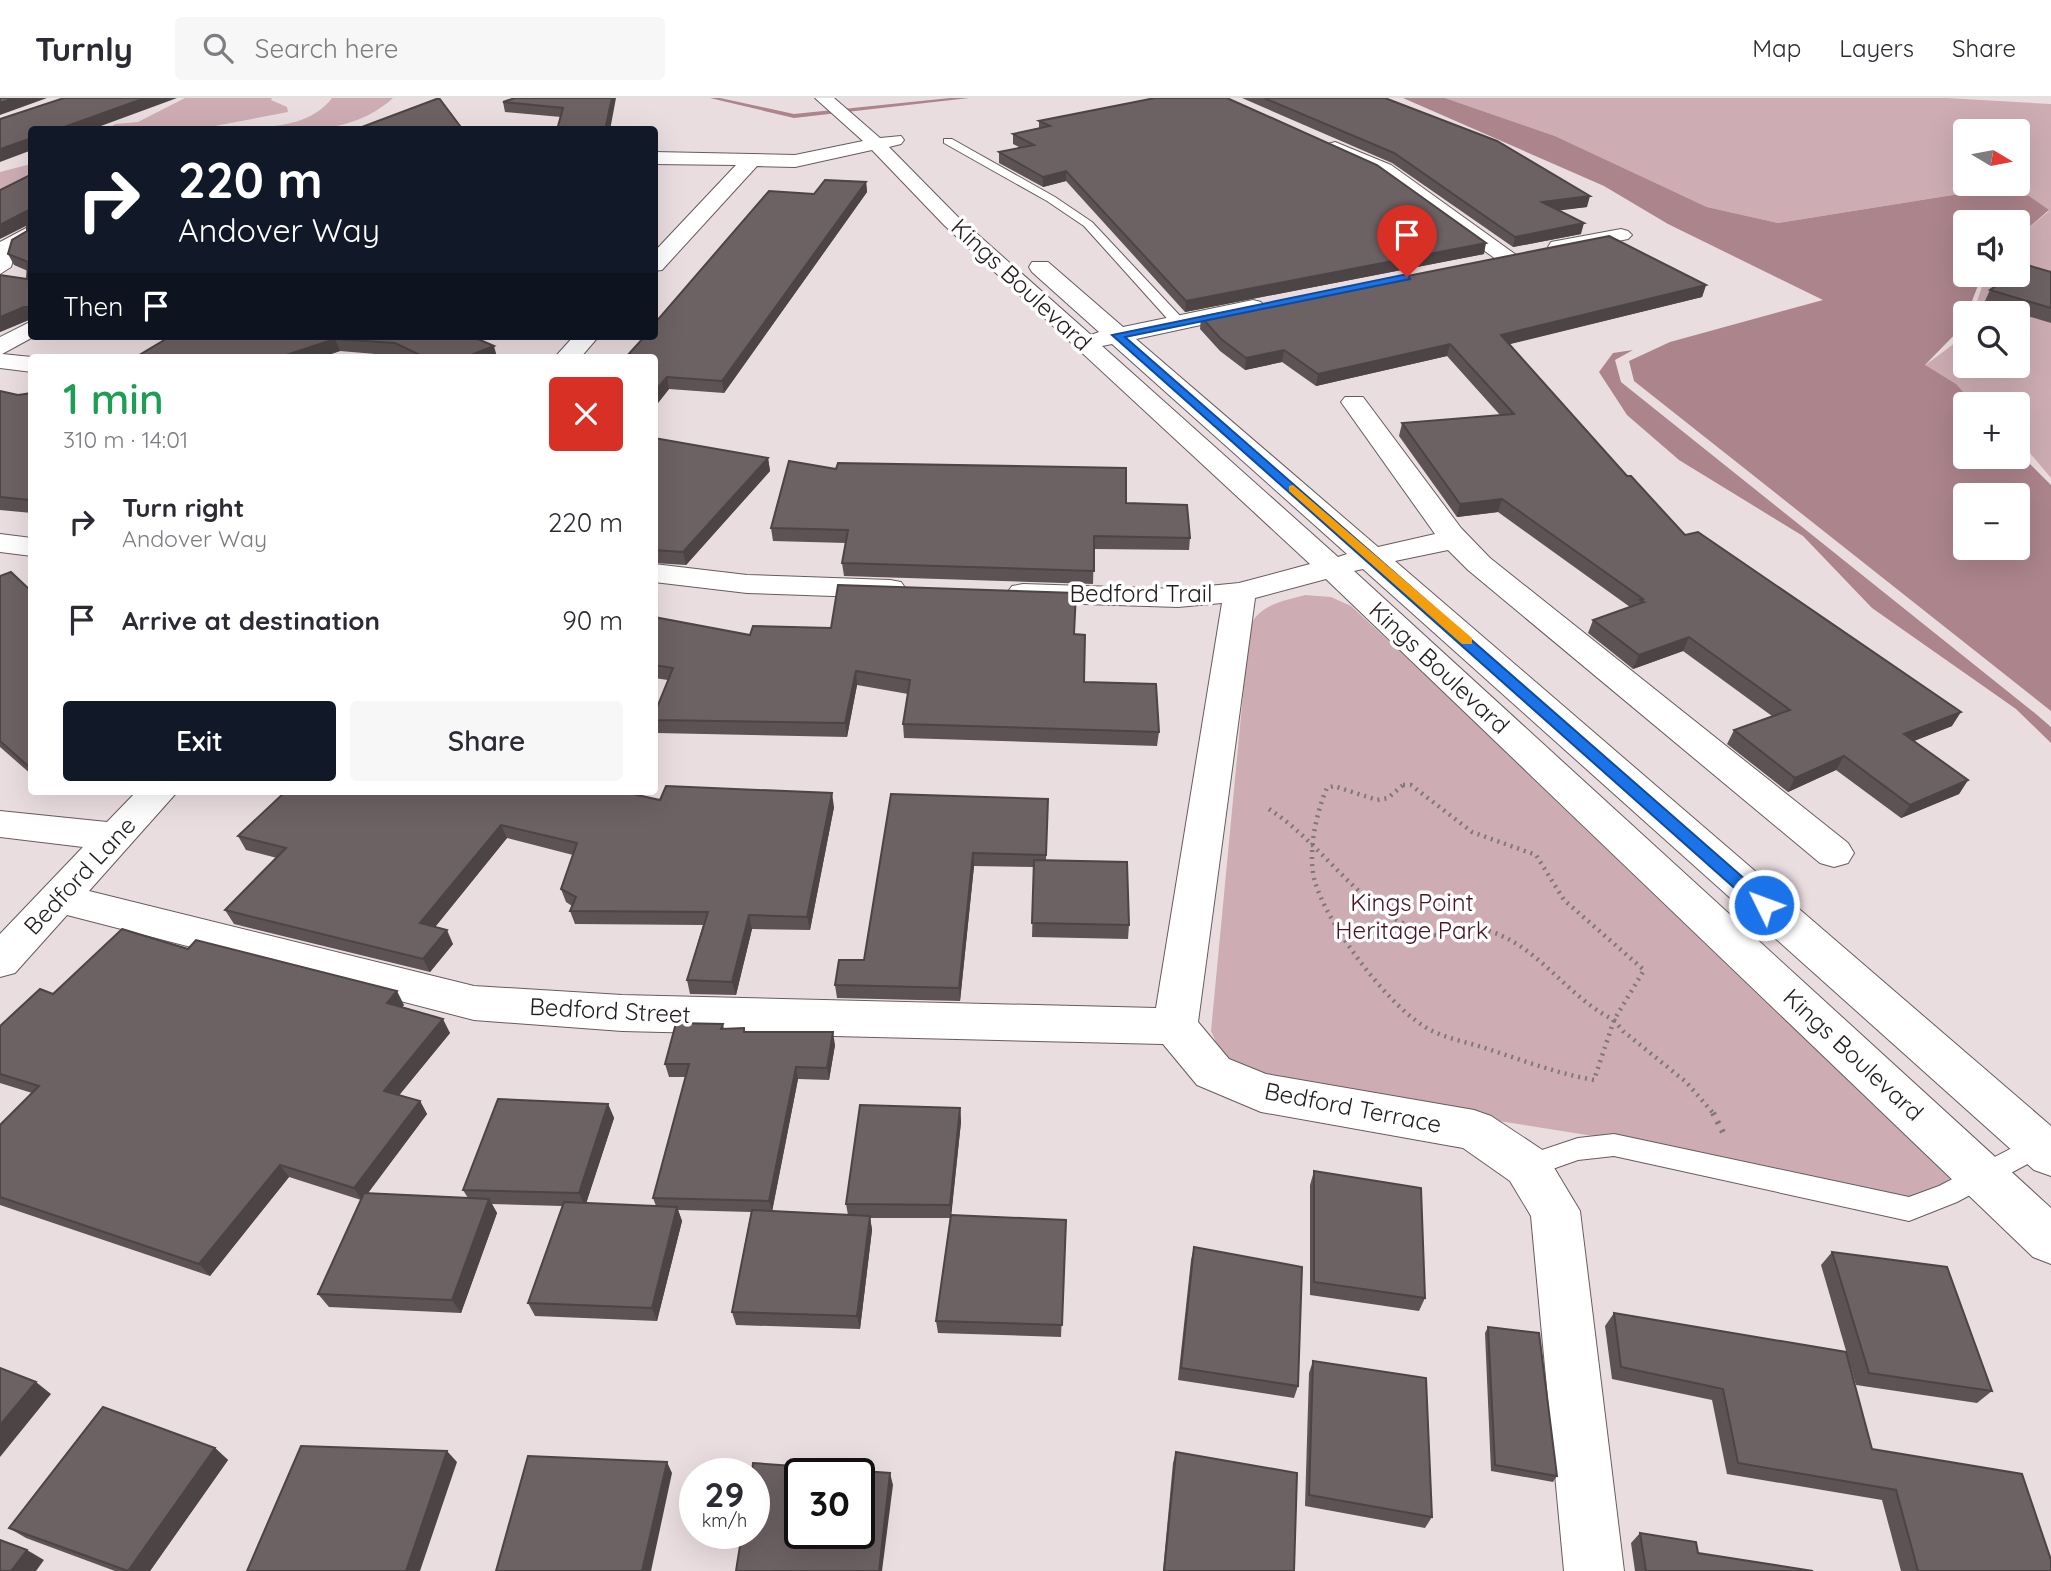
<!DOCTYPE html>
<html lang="en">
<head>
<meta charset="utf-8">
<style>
	:root { --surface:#fff; --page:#f7f7f7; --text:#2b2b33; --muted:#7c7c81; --line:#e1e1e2; --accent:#111827 }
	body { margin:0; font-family:Quicksand,sans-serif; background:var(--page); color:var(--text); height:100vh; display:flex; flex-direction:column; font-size:26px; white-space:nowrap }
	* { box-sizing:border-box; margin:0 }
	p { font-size:23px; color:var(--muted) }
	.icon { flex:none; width:38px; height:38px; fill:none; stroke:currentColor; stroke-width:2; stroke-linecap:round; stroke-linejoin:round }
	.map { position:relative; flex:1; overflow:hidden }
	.drawer { position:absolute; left:28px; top:256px; width:630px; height:441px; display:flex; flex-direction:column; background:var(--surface); border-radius:7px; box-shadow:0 7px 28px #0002 }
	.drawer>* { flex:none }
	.hud { position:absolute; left:28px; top:28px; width:630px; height:214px; border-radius:7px; box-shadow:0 7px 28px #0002; background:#111827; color:#fff; overflow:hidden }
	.needle { width:46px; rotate:100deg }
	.buttons { position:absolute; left:1953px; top:21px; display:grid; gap:14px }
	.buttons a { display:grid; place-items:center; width:77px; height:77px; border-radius:7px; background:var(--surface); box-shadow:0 7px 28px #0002; font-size:35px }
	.speed { position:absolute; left:679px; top:1360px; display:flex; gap:14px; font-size:35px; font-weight:700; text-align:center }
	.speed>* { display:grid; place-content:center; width:91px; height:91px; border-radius:50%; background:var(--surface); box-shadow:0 7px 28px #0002; line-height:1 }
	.speed small { font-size:18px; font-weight:400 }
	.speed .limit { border:4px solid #111; border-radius:10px; background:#fff; color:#111 }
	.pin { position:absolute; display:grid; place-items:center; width:60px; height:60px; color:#fff; margin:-72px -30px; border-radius:50% 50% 50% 0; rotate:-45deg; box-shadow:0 0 7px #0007 }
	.pin .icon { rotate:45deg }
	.me { position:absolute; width:77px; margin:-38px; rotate:312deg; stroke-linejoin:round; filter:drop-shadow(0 0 5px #0008) }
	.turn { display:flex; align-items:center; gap:24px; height:147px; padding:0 35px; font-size:32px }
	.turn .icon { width:91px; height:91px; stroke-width:2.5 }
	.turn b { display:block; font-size:49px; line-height:60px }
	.then { display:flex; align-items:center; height:66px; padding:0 35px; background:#0003; gap:14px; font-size:26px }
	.round { display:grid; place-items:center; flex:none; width:74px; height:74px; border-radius:7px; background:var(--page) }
	.headline { display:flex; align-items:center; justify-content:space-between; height:119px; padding:0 35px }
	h1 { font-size:42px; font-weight:600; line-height:52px; color:#1e9e55 }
	.cta { display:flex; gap:14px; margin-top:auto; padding:14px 35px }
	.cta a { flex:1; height:80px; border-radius:7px; background:var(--accent); color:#fff; font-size:28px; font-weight:600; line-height:80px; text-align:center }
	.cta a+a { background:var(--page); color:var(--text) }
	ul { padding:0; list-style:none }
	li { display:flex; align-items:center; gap:21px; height:98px; padding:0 35px }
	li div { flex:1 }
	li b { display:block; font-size:26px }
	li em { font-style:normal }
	header { display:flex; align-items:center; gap:42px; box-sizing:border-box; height:98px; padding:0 35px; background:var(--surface); border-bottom:2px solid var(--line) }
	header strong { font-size:33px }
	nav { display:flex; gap:38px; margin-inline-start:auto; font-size:24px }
	.search { width:490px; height:63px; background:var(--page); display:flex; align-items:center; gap:18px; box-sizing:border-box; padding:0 24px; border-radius:7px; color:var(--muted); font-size:26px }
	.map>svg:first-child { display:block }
	.green { fill:#cdadb3; fill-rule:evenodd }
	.water { fill:#ac848c; fill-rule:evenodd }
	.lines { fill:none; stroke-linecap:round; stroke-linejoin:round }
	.stream { fill:#ac848c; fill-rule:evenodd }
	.service-casing { stroke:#665c5e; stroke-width:2 }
	.minor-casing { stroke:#665c5e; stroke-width:2 }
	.path-far1 { stroke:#7f7779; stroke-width:4.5; stroke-dasharray:2 5; stroke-linecap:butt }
	.path { stroke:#7f7779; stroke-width:6; stroke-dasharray:2.5 7; stroke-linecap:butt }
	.service { fill:#fff; fill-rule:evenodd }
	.minor { fill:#fff; fill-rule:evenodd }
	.wall { fill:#5d5355 }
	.shaded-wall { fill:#4c4445 }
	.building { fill:#6c6163; stroke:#4c4445; stroke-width:2; fill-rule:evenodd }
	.route { fill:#1a73e8; stroke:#114b97; stroke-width:2 }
	.slow { fill:#f59e0b }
	.labels { text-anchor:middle; stroke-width:7; stroke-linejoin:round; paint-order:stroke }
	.street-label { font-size:24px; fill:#211d1e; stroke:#fff }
	.park-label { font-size:24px; fill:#481424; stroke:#fff }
</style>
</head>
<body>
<header>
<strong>Turnly</strong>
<div class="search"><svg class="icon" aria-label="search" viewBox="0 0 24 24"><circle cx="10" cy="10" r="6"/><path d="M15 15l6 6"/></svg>Search here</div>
<nav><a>Map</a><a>Layers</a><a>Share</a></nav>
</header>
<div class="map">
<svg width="2051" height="1473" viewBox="0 0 2051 1473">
	<rect width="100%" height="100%" fill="#eadddf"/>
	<g class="green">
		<polygon points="185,0 272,0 271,2 287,9 288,14 215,28 108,31 115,26 138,24"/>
		<path d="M332 0H393C349 40 290 32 236 31 271 28 309 30 332 0Z"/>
		<path d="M1445 0H1947L2051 6V380L2018 341V306H1982L1924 268 1963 239 1965 234V268H2018V215H1973L1986 177H2018V129L2028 130 2049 113 2029 98 1959 96 1778 125 1707 109 1555 38ZM1965 33H2018V86H1965Z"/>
		<polygon points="31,66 31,87 0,98 0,74"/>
		<path d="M1305 497 1331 499 1351 508 1957 1071 1944 1087 1901 1101 1675 1051 1436 1013 1240 973 1220 953 1211 933 1249 534C1253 508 1283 503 1305 497Z"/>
	</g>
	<g class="water">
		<path d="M1403 0H1445L1555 38 1707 109 1778 125 1959 96 2029 98 2049 112 2028 130 2018 129V124H1965V177H1982L1962 229 1925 267 1956 286 1974 306H1965V359H2018V354L2051 387V613L1634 283 1629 263 1670 244 1823 202 1668 126 1604 88ZM1965 397H2018V450H1965Z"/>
		<polygon points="1633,252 1615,262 1621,284 2036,616 2051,629 2051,645 2016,611 1872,510 1803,438 1679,362 1627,317 1599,274 1613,255"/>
	</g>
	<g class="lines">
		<polygon class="stream" points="710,0 720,0 794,16 950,0 969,0 794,20"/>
		<g class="service-casing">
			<g id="service">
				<polygon points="944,41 952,41 1055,99 1092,124 1183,221 1183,227 1173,227 1084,128 1047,103 944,45"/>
				<polygon points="1614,1036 1909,1099 1939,1088 2039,1036 2048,1039 2051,1049 2048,1055 1957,1104 1909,1123 1614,1058 1578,1062 1527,1080 1518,1076 1514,1068 1518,1060 1578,1040"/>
			</g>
		</g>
		<g class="minor-casing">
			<g id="minor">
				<path d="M815 0H834L880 40 901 38 904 42 901 46 889 49 958 119 1091 237 1099 234 1032 174 1029 169 1032 164H1048L1123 229 1253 202 1261 204 1265 209 1261 214 1136 241 1378 449 1435 436 1341 304 1345 299H1363L1461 430 1490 460 1848 745 1854 755 1848 765 1834 769 1820 765 1468 472 1448 452 1395 463 2051 1028V1078L2034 1072 1363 471 1354 473 2051 1110V1166L2033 1159 1326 481 1255 500 1198 924 1229 961 1266 976 1474 1012 1491 1018 1544 1053 1580 1113 1624 1473H1564L1531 1118 1510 1083 1463 1050 1261 1014 1197 987 1163 946 622 933 474 922 67 817 15 875 0 879V836L83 749 0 739V713L107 724 137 693H178L89 793 474 888 622 897 1156 910 1222 505 1178 509 1023 504 1012 502 1007 495 1012 488 1023 486 1178 491 1239 485 1310 466 944 127 872 52 795 69 757 68 662 172 654 173V154L736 67 654 66V54L795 57 863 43ZM1112 246 1347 456 1338 459 1102 248Z"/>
				<polygon points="1335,44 1391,67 1519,159 1516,164 1500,164 1377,75 1328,54 1326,50 1328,46"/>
				<polygon points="32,127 32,142 16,152 11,169 0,176 0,144"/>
				<polygon points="1621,131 1628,133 1632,137 1628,141 1559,155 1548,149 1551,144"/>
				<polygon points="32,223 32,238 35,238 2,256 32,259 32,274 0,270 0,239"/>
				<polygon points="574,238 599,238 581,259 555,259"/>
				<polygon points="0,436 32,440 32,458 0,454"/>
				<polygon points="654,466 747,477 890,482 901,484 906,491 901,498 890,500 747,495 654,484"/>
			</g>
		</g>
		<g class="path-far1">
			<path d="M1403 687H1411L1472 734 1536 757 1564 802 1644 872 1614 922 1594 982C1555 975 1519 961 1482 949 1462 943 1440 939 1422 927 1384 902 1328 827 1315 784 1307 756 1316 715 1327 690L1334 688 1377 702 1388 700Z"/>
			<path d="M1269 711C1328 749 1368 826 1440 838"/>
			<path d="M1482 831C1537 844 1565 898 1614 922"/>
			<polyline points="1614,922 1623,933 1686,984 1714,1016"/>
		</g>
		<polyline class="path" points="1713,1015 1726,1040"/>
		<use href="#service" class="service"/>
		<use href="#minor" class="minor"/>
	</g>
	<g class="wall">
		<polygon points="616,0 561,19 505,14 503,4"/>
		<polygon points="1242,0 1385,0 1587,109 1558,112 1581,136 1513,149 1392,65"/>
		<polygon points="1039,23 1484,156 1185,214 1066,83 1043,89 999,65 999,54 1021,50 1013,46 1013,36 1039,31"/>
		<polygon points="32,76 32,222 31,221 0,234 0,177 27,181 28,173 14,167 8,156 27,133"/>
		<polygon points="866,84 867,94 724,295 669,291 654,310 654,259 814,96"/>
		<polygon points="2051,174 2051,225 1984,205 1990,192"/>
		<polygon points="1706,187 1702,199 1509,246 1627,378 1685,437 1952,628 1914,643 1968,682 1959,696 1901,720 1836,672 1788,694 1727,646 1734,632 1772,618 1683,553 1633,571 1588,535 1593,522 1630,509 1498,414 1457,419 1399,338 1402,325 1500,317 1447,258 1316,288 1282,264 1245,272 1220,253 1200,231 1201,219"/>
		<polygon points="136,238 471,238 497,259 402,259 399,258 340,253 322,259 136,259 166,241"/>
		<polygon points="0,293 18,297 32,295 32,415 0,412"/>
		<polygon points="654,340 768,360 770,373 686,467 654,465"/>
		<polygon points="836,371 1126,405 1190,440 1189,452 1094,451 1093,486 844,478 842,465 846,445 773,443 771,430"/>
		<polygon points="0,478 32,494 32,677 0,649"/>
		<polygon points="654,519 750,537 1074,536 1084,584 1159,634 1157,648 904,640 903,626 908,596 857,587 847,639 656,635 654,629 654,617 668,582 654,580"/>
		<polygon points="891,696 1048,701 1046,762 1129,827 1128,841 1032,839 1034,769 974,768 960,903 837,900 835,887 864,862"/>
		<polygon points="660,702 834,709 810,832 752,831 736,897 690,896 687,882 703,827 575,826 570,813 572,808 566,804 561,791 573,757 507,740 435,829 453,846 430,874 234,826 225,812 277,760 246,752 238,738"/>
		<polygon points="188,851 404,907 402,909 450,935 399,997 420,1003 427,1016 368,1095 468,1100 463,1092 608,1006 614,1020 586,1105 656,1108 653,1100 686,979 669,979 665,966 723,926 724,931 835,947 829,982 798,981 772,1113 848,1117 846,1106 960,1010 961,1024 951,1117 1066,1122 1061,1239 938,1235 936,1223 950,1120 870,1120 872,1132 860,1231 736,1227 732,1214 751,1114 678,1112 682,1123 657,1223 535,1218 528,1205 562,1108 492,1106 497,1115 461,1215 329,1209 318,1196 361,1102 289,1079 210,1178 0,1107 0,1027 32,995 0,985 0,928 53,896"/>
		<polygon points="1314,1073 1425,1200 1419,1213 1310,1197 1310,1087"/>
		<polygon points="1194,1149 1298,1288 1294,1300 1178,1282 1191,1162"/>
		<polygon points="1832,1154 1992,1293 1977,1305 1856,1287 1821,1167"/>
		<polygon points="1614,1215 1872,1351 2051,1473 1901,1473 1882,1402 1727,1376 1712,1302 1612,1281 1605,1228"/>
		<polygon points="1488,1229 1557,1378 1553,1384 1491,1373 1485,1235"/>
		<polygon points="1313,1263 1432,1419 1425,1430 1305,1408 1309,1275"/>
		<polygon points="215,1350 228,1362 150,1473 115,1473 26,1440 9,1430"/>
		<polygon points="1176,1354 1294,1473 1163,1473 1173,1365"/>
		<polygon points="1640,1435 1698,1455 1813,1473 1635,1473 1631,1445"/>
	</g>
	<g class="shaded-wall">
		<polygon points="14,0 47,0 0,17 0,5"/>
		<polygon points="145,0 177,0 90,32 56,32"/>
		<polygon points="612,0 616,0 610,32 605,32"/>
		<polygon points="32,40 32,52 0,64 0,51"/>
		<polygon points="1066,73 1066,83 1043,89 1043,79"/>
		<polygon points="866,84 867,94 724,295 722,283"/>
		<polygon points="1590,98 1587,109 1540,115 1542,104"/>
		<polygon points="27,113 32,125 0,141 0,127"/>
		<polygon points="1584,125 1581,136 1513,149 1515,139"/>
		<polygon points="1486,145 1484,156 1185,214 1186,203"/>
		<polygon points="1706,187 1702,199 1498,249 1501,237"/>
		<polygon points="24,209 31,221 0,234 0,219"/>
		<polygon points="335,241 340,253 322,259 280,259"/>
		<polygon points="1450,246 1447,258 1316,288 1318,276"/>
		<polygon points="494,248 497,259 466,259"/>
		<polygon points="1284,252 1282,264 1245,272 1246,260"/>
		<polygon points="667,279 669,291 654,310 654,294"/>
		<polygon points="768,360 770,373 686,467 683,454"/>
		<polygon points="1502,401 1498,414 1457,419 1460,406"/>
		<polygon points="1689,539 1683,553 1633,571 1639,557"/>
		<polygon points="856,573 857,587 847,639 845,625"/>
		<polygon points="1961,614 1952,628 1896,650 1904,636"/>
		<polygon points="1844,658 1836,672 1788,694 1795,680"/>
		<polygon points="1968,682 1959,696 1901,720 1910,707"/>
		<polygon points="832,695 834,709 810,832 807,819"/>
		<polygon points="501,727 507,740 427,839 420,825"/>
		<polygon points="973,755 974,768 960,903 959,890"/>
		<polygon points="749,817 752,831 736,897 732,884"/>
		<polygon points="447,832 453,846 430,874 423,861"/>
		<polygon points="397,893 404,907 394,918 387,905"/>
		<polygon points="443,921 450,935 392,1006 384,993"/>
		<polygon points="833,934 835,947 829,982 827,970"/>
		<polygon points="796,969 798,981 772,1114 769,1103"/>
		<polygon points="420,1003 427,1016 362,1103 354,1090"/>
		<polygon points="608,1006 614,1020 585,1109 579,1095"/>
		<polygon points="960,1010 961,1024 951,1120 950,1107"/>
		<polygon points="280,1067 289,1079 210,1178 199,1166"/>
		<polygon points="489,1101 497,1115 461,1215 452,1202"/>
		<polygon points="677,1109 682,1123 657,1223 652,1210"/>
		<polygon points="870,1118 872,1132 860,1231 857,1218"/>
		<polygon points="36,1284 51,1296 0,1359 0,1327"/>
		<polygon points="215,1350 228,1362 150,1473 128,1473"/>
		<polygon points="447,1353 457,1364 420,1473 406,1473"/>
		<polygon points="667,1364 672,1375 651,1473 642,1473"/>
		<polygon points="890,1375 893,1387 882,1473 879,1473"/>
		<polygon points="27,1452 44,1462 36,1473 11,1473"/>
	</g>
	<g class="building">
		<polygon points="0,0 14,0 0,5"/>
		<polygon points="64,0 145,0 56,32 32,32 32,40 0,51 0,21"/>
		<polygon points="439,0 463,32 354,32"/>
		<polygon points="515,0 612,0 605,32 557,32 563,10 503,4"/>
		<polygon points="1155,0 1227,0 1377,67 1486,145 1186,203 1066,73 1043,79 999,54 1034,47 1013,36 1050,28 1039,23"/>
		<polygon points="1264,0 1385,0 1497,43 1590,98 1542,104 1584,125 1515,139 1394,55"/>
		<polygon points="32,76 32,216 28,216 27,209 24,209 0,219 0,177 27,181 28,164 8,156 12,142 27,133 27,113 0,127 0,92"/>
		<polygon points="825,82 866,84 722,283 667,279 654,294 654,259 626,259 645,238 654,238 654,226 769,93 814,96"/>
		<polygon points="1609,138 1706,187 1501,237 1627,378 1631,378 1685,437 1698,434 1961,614 1904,636 1968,682 1910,707 1844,658 1795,680 1734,632 1790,612 1689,539 1639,557 1593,522 1644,504 1640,502 1643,501 1502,401 1460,406 1402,325 1514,316 1450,246 1318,276 1284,252 1246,260 1221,241 1201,219"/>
		<polygon points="2027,167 2051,174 2051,210 1990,192 2012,177 2018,177 2018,173"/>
		<polygon points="171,238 471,238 494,248 466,259 424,259 395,245 335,241 280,259 136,259"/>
		<polygon points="0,293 18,297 32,295 32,401 30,402 0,399"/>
		<polygon points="654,340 768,360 683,454 654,452"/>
		<polygon points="789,363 836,371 838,365 1126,370 1126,405 1187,407 1190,440 1094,438 1094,473 842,465 848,432 771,430"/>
		<polygon points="11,474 32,494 32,667 28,668 0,643 0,478"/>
		<polygon points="838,487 1076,495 1074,536 1085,537 1084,584 1156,586 1159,634 903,626 910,582 856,573 845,625 654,622 654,617 673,570 654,567 654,519 750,537 753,528 831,530"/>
		<polygon points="666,688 832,695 807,819 749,817 732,884 687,882 708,814 570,813 576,799 561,791 577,745 501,727 420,825 447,832 423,861 225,812 286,750 238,738 286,693 619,693 660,702"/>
		<polygon points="891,696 1048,701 1046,757 973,755 959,890 835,887 839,862 864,862"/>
		<polygon points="1034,762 1127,764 1129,827 1032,825"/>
		<polygon points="122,831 188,851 196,842 397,893 387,905 443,921 384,993 420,1003 354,1090 280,1067 199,1166 0,1099 0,1027 39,988 0,976 0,928 40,891 53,896"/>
		<polygon points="676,925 723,926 721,931 744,930 744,934 833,934 827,970 796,969 769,1103 653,1100 689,966 665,966"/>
		<polygon points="498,1001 608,1006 579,1095 463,1092"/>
		<polygon points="860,1007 960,1010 950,1107 846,1106"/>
		<polygon points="1314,1073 1421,1090 1425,1200 1314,1184"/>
		<polygon points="364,1095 489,1101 452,1202 318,1196"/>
		<polygon points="564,1104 677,1109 652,1210 528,1205"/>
		<polygon points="752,1112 870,1118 857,1218 732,1214"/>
		<polygon points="951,1117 1066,1122 1062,1227 936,1223"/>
		<polygon points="1194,1149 1302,1169 1298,1288 1181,1270"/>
		<polygon points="1832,1154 1947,1169 1992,1293 1869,1275"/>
		<polygon points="1614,1215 1846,1254 1872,1351 2022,1376 2051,1462 2051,1473 1918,1473 1896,1392 1738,1365 1723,1291 1621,1269"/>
		<polygon points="1488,1229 1539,1235 1557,1378 1495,1367"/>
		<polygon points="1313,1263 1426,1280 1432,1419 1309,1397"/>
		<polygon points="0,1270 36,1284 0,1327"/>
		<polygon points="103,1309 215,1350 128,1473 9,1430"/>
		<polygon points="301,1348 447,1353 406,1473 247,1473"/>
		<polygon points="1176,1354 1297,1375 1294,1473 1164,1473"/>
		<polygon points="528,1358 667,1364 642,1473 496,1473"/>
		<path d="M753 1365 890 1375 879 1473H736L742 1435H754V1376H752ZM800 1376H859V1435H800Z"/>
		<polygon points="1640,1435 1696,1444 1698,1455 1813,1473 1646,1473"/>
		<polygon points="0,1442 27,1452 11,1473 0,1473"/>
	</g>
	<polygon class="route" points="1407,176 1410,181 1125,239 1770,803 1772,807 1770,811 1758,811 1112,237"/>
	<polygon class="slow" points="1293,387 1472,540 1472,546 1462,546 1289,393 1289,388"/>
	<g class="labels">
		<g class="street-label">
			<text transform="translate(1021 187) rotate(43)" y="8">Kings Boulevard</text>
			<text x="1141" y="504">Bedford Trail</text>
			<text transform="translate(1439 570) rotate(43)" y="8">Kings Boulevard</text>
			<text transform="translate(80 778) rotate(-47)" y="8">Bedford Lane</text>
			<text transform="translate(610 913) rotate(3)" y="8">Bedford Street</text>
			<text transform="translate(1853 957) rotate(43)" y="8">Kings Boulevard</text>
			<text transform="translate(1353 1010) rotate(11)" y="8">Bedford Terrace</text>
		</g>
		<g class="park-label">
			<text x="1412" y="813">Kings Point<tspan x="1412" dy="28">Heritage Park</tspan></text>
		</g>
	</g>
</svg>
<div class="buttons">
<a><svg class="needle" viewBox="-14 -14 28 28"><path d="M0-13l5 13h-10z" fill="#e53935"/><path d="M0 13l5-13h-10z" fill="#7c7c81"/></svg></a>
<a><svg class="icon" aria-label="sound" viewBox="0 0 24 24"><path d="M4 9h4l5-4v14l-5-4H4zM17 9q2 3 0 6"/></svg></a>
<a><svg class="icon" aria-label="search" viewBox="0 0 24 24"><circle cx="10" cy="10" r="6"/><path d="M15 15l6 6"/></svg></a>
<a>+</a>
<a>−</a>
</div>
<div class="speed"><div>29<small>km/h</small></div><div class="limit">30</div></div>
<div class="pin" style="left:1407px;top:179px;background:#d93025"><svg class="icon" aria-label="arrive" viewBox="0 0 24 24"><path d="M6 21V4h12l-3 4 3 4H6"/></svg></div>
<svg class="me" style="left:1764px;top:807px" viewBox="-20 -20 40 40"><circle r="17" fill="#1a73e8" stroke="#fff" stroke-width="3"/><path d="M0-11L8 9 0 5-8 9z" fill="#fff"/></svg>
<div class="hud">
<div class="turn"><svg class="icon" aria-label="right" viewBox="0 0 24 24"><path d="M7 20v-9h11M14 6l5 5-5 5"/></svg><div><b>220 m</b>Andover Way</div></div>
<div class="then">Then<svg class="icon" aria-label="arrive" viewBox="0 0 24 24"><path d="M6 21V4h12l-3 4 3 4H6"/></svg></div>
</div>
<section class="drawer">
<div class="headline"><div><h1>1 min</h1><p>310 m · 14:01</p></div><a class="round" style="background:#d93025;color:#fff"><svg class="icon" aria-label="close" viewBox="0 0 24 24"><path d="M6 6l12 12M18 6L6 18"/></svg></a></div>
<ul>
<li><svg class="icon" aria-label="right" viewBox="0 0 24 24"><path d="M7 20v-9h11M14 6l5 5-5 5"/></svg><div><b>Turn right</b><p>Andover Way</p></div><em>220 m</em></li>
<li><svg class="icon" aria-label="arrive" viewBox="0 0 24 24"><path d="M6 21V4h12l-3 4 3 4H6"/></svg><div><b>Arrive at destination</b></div><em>90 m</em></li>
</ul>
<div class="cta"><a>Exit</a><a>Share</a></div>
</section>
</div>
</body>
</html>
